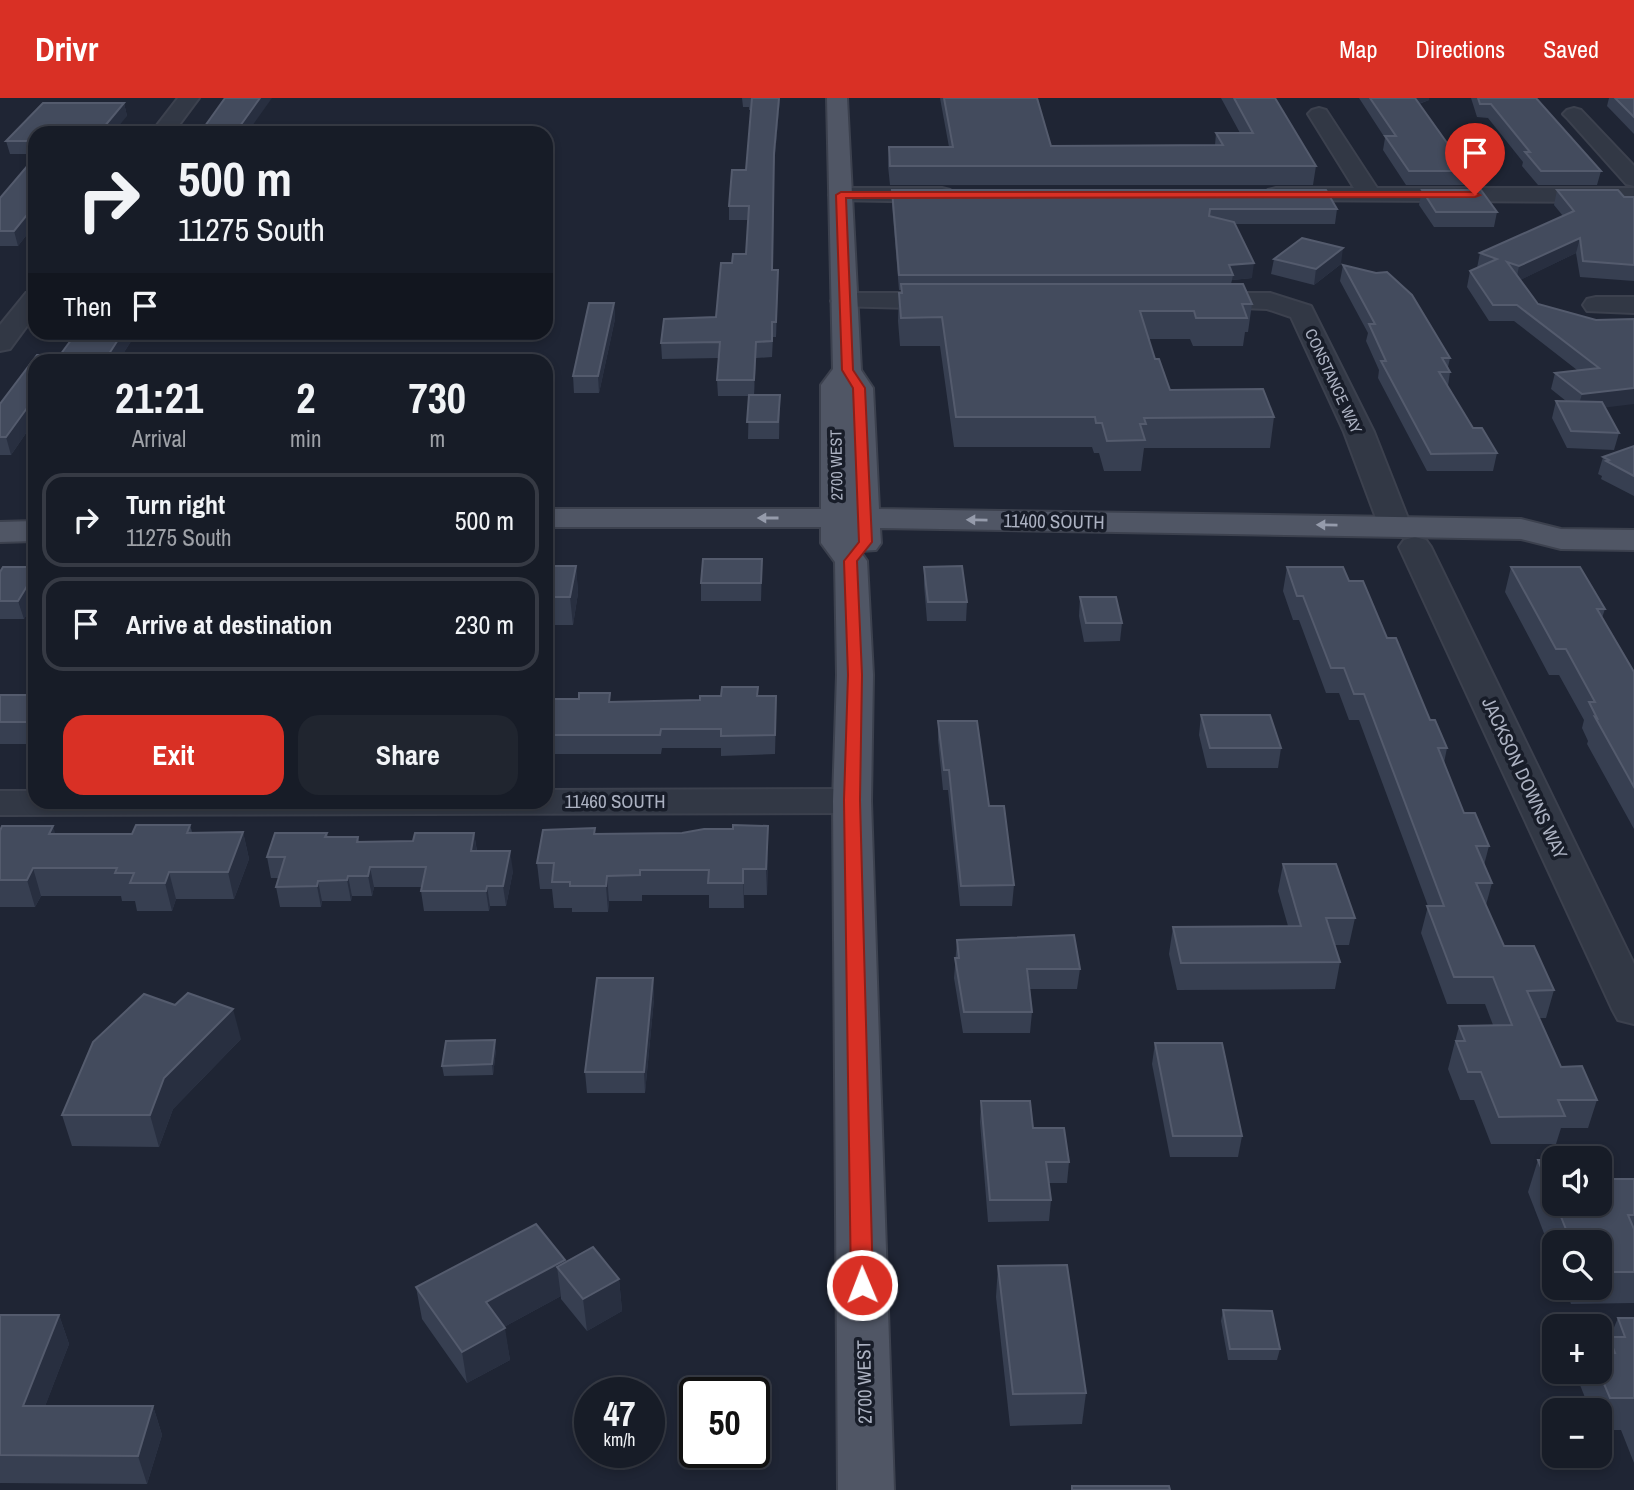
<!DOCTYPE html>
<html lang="en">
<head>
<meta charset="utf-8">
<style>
	:root { --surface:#171c27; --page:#20252f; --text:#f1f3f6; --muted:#9ea1a7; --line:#363a44; --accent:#d93025 }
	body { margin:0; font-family:"Archivo Narrow",sans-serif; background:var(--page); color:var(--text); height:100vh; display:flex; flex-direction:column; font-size:26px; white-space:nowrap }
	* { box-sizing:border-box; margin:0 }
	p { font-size:23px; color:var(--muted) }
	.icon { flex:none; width:38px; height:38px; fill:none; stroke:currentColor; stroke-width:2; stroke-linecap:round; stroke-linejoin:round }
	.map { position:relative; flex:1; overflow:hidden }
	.sheet { position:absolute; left:28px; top:256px; width:525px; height:455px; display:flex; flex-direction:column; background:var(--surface); border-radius:21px; box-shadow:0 4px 10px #0003,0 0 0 2px var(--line) }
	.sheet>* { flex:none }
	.top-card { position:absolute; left:28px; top:28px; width:525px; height:214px; border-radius:21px; box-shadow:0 4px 10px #0003,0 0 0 2px var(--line); background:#171c27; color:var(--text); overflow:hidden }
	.tools { position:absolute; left:1542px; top:1048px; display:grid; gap:14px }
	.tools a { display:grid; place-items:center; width:70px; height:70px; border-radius:14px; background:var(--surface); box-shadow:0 4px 10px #0003,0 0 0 2px var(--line); font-size:35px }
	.speed { position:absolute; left:574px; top:1279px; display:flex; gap:14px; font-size:35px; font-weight:700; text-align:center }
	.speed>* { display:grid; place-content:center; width:91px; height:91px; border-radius:50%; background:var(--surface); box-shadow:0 4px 10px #0003,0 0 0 2px var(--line); line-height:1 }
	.speed small { font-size:18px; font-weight:400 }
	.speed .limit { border:4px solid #111; border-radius:10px; background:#fff; color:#111 }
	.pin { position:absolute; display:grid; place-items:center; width:60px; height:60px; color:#fff; margin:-72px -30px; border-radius:50% 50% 50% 0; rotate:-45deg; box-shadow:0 0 7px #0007 }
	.pin .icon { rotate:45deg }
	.me { position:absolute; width:77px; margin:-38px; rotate:359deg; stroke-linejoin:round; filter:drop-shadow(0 0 5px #0008) }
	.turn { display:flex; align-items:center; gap:24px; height:147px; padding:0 35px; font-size:32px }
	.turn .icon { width:91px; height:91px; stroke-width:2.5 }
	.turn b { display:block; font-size:49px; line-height:60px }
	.then { display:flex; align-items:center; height:66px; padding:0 35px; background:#0003; gap:14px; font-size:26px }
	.eta { display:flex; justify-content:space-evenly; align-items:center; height:119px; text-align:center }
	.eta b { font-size:42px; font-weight:800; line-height:49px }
	.primary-button { display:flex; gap:14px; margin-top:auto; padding:14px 35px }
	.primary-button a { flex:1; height:80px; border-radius:21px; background:var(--accent); color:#fff; font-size:28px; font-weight:800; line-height:80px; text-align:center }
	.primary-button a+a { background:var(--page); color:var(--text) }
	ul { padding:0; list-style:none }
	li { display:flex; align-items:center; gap:21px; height:94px; margin:0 14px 10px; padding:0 21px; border:4px solid var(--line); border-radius:21px }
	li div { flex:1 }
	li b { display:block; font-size:26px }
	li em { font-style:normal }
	header { display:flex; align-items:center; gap:42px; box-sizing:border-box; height:98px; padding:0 35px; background:var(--accent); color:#fff }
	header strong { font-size:33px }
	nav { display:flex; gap:38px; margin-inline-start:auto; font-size:24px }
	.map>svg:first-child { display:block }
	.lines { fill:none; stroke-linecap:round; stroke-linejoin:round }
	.minor-casing { stroke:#3c414e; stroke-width:4 }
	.major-casing { stroke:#3c414e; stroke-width:4 }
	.minor { fill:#323845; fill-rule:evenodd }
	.major { fill:#505665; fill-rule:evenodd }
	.wall { fill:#373f51 }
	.shaded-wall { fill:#282f40 }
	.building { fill:#434b5d; stroke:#545b6d; stroke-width:2 }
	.oneway { fill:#959bab }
	.route { fill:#d93025; stroke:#8d1f18; stroke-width:2 }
	.labels { text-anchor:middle; stroke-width:7; stroke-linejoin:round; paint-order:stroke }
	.far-street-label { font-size:16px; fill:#acb2c2; stroke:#181d29 }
	.street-label { font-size:19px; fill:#acb2c2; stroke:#181d29 }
</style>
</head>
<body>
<header>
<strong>Drivr</strong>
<nav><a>Map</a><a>Directions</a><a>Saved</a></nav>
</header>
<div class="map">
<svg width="1634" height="1392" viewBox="0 0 1634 1392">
	<rect width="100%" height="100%" fill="#1f2534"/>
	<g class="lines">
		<g class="minor-casing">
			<g id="minor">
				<polygon points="178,0 199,0 173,35 151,35"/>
				<polygon points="1319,10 1326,12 1377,90 1634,90 1634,104 1268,102 1264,97 1268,92 1276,90 1354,90 1308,16 1312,12"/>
				<polygon points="1574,10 1581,12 1634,68 1634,88 1626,86 1567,20 1563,16 1567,12"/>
				<polygon points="841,90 942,90 950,92 954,97 950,102 942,104 833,102 829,97 833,92"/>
				<polygon points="35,192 35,217 10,251 0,253 0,227 26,195"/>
				<polygon points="844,195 950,195 959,198 963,203 959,208 950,211 835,208 831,203 835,198"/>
				<polygon points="1200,195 1270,195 1311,208 1374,334 1411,428 1406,435 1395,437 1384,435 1379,428 1344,334 1291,219 1267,211 1191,208 1187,203 1191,198"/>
				<polygon points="1596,199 1634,199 1634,215 1587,213 1583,207 1587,201"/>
				<polygon points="1415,439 1426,442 1431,449 1634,866 1634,926 1618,922 1612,911 1399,449 1404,442"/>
				<polygon points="852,691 866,695 871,703 866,711 852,715 0,717 0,693 35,693 35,704 546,704 546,692"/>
			</g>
		</g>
		<g class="major-casing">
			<g id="major">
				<polygon points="827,0 847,0 861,272 873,290 879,411 1521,421 1561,431 1634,432 1634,452 1561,451 1521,441 880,430 881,445 876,452 860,453 867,463 873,577 871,703 894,1392 838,1392 833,703 837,577 835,464 821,445 821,429 546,429 546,411 821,411 821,287 833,271"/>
				<polygon points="35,423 35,443 0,444 0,424"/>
			</g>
		</g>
		<use href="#minor" class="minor"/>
		<use href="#major" class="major"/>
	</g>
	<g class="wall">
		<polygon points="742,0 780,0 774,69 773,172 778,187 776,239 773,239 772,259 756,260 754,297 780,297 779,341 748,341 749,298 718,298 717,282 719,260 662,261 661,245 716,219 732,165 746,156 748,122 729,122 729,108 746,72 751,12 749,12 749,9 743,9"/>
		<polygon points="940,0 1037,0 1051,48 1215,47 1216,35 1240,35 1221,0 1275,0 1316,68 1313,87 890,87 888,68 889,49 949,49"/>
		<polygon points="1359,0 1429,0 1429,2 1419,6 1467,73 1464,87 1406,87 1383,52 1385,40"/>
		<polygon points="1471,0 1536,0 1601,73 1597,87 1538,87 1522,68 1523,64 1488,20 1477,19"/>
		<polygon points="1609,0 1634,0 1634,36 1607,8"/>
		<polygon points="124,5 127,18 35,35 35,56 10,56 6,43"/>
		<polygon points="35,59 35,126 18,148 0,148 0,100"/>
		<polygon points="892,92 1337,111 1335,126 1235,126 1252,180 1232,182 1231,186 1252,206 1248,234 1245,234 1243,248 1193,248 1190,241 1149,241 1155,261 1170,292 1274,319 1270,350 1144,350 1141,373 1104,373 1099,355 1094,355 1092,349 954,349 940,248 900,248 898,223 899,195 901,195 901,192 899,192 892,107"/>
		<polygon points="1422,92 1497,114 1494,129 1434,129 1419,107"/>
		<polygon points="1557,92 1634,99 1634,183 1580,179 1576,155 1520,182 1538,206 1596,222 1605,310 1619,335 1614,352 1567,350 1552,320 1556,303 1566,303 1551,291 1555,275 1577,272 1514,223 1489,223 1467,189 1470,173 1477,170 1480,155 1563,118 1554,107"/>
		<polygon points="1274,161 1341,166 1314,187 1271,176"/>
		<polygon points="1343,167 1450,260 1448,269 1450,274 1448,288 1473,330 1497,355 1493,373 1427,373 1378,280 1379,272 1366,243 1368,235 1340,183"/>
		<polygon points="614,205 615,221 599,295 574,295 573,278"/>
		<polygon points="77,234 137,234 119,262 35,262 35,322 11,357 0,357 0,306 37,257 60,257"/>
		<polygon points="1634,348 1634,398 1601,381 1602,378 1598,376 1603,359"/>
		<polygon points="546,455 550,455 551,468 576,468 578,495 573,527 546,527"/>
		<polygon points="762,461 761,503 701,503 701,485"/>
		<polygon points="35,469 35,502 24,521 0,521 0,474"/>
		<polygon points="924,469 967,504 966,523 927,523 924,487"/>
		<polygon points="1287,469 1349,483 1387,540 1430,622 1447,650 1444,665 1464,715 1489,748 1484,767 1492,785 1486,807 1504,848 1554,892 1546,920 1539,920 1561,969 1597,1002 1588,1030 1561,1030 1556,1046 1491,1046 1474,1002 1460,1002 1448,971 1459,928 1493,927 1485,906 1447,906 1421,835 1428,808 1359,622 1349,622 1339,595 1326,595 1299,522 1293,522 1283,493"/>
		<polygon points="1511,469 1605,511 1602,520 1634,574 1634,731 1587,646 1588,643 1582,630 1584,622 1559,577 1549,577 1505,494"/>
		<polygon points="1080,499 1122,525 1120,543 1084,544 1079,518"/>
		<polygon points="758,589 758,598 776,617 775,656 721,658 721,650 662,650 661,656 546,656 546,601 611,604 686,603 700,602"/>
		<rect x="0" y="597" width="35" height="49"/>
		<polygon points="1201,617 1281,650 1278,670 1207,670 1199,637"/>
		<polygon points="938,623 1014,787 1012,808 960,808 948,692 943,692 938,642"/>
		<polygon points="190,727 192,734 243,734 249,761 234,801 176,801 172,813 137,813 135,803 122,803 121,798 41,798 35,809 0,809 0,733 55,736 132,736"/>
		<polygon points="327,735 328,739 358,739 359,744 413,743 474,735 477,753 513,773 506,808 490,808 489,813 424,813 421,793 422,789 374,789 372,798 352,798 351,803 322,803 321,809 280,809 276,789 279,780 271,780 267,759"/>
		<polygon points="595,736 768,753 767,797 744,797 744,810 709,810 709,797 642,797 642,803 609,803 608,814 572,814 572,810 554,810 552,791 540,791 537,765"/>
		<polygon points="1283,766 1355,820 1349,847 1335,847 1340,864 1335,891 1177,892 1169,856 1173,829 1288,828 1278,793"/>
		<polygon points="957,842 1080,871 1077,891 1030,891 1032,914 1030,935 963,935 954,880"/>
		<polygon points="653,880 654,901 645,995 587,995 585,974"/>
		<polygon points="241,941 173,1011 159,1049 72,1048 62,1017"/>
		<polygon points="1155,945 1242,1038 1238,1059 1170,1059 1152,966"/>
		<polygon points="496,952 493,977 444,978 442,968"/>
		<polygon points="981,1003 1033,1030 1069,1064 1067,1085 1049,1085 1051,1102 1049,1123 988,1124 980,1024"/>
		<polygon points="1538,1062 1554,1062 1554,1106 1600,1106 1634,1081 1634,1205 1571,1206 1565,1190 1600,1190 1600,1144 1554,1144 1554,1161 1528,1094"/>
		<polygon points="565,1162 565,1164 619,1181 622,1213 587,1233 561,1201 561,1198 504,1229 510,1262 467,1285 422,1221 416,1189"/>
		<polygon points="998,1168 1086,1295 1082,1326 1010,1328 996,1199"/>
		<polygon points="1223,1212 1280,1251 1277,1262 1228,1262 1221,1223"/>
		<polygon points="0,1217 59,1217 69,1246 45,1308 153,1308 162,1337 147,1386 0,1385"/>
		<polygon points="1618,1220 1634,1220 1634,1365 1621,1332 1600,1332 1600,1312 1590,1312 1580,1287 1585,1274 1600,1274 1603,1255"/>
	</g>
	<g class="shaded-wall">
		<polygon points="260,0 272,0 247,35 235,35"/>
		<polygon points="779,0 780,0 774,69 774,55"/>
		<polygon points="1411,0 1429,0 1429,2 1409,9"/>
		<polygon points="124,5 127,18 113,35 99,35"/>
		<polygon points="35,107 35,126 18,148 14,133"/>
		<polygon points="1580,140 1576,155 1516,184 1519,168"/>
		<polygon points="1343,150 1341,166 1314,187 1316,171"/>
		<polygon points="1254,165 1252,180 1232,182 1233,177 1229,167"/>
		<polygon points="778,172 778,187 776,239 776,224"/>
		<polygon points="614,205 615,221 599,295 598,278"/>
		<polygon points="123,234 137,234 119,262 105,262"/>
		<polygon points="756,244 756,260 754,298 754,282"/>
		<polygon points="1634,290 1634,306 1577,313 1582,296"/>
		<polygon points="35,299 35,322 11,357 6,339"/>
		<polygon points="550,455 553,482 547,468"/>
		<polygon points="762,461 762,479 761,503 761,485"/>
		<polygon points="576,468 578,495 573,527 570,499"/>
		<polygon points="35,475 35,502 24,521 18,503"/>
		<polygon points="53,728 61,755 49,736"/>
		<polygon points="768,728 768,753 767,797 766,771"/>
		<polygon points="243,734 249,761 234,801 228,774"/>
		<polygon points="474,735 477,755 471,753"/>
		<polygon points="510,753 513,773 506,808 503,788"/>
		<polygon points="370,769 374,789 372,798 368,778"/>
		<polygon points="33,770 41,798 35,809 27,782"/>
		<polygon points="743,771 744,797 744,810 743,785"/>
		<polygon points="169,774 176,801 172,813 165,785"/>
		<polygon points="348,778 352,798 351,803 347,782"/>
		<polygon points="607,778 609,803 608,814 606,788"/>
		<polygon points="318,783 322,803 321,809 317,788"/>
		<polygon points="487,788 490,808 489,813 486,793"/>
		<polygon points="653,880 654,901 645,995 644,974"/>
		<polygon points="233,911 241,941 173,1011 159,1049 150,1017 164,980"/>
		<polygon points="495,942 496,952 493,977 492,966"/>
		<polygon points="565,1162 567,1182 557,1169 561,1198 491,1236 486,1204"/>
		<polygon points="619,1181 622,1213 587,1233 583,1201"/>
		<polygon points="59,1217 69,1246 34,1337 23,1308"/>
		<polygon points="505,1230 510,1262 467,1285 462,1254"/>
		<polygon points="153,1308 162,1337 147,1386 138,1358"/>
	</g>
	<g class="building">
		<polygon points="225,0 260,0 235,35 200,35"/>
		<polygon points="752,0 779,0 774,55 772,172 778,172 776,224 772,224 772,243 756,244 754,282 717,282 720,244 661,245 664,221 716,219 721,165 732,165 733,156 746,156 749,108 729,108 732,72 746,72"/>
		<polygon points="944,0 1037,0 1051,48 1223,47 1216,35 1253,35 1234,0 1275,0 1316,68 890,68 889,49 953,49"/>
		<polygon points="1370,0 1415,0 1467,73 1409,73 1385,38 1396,38"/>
		<polygon points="1478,0 1536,0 1601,73 1541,73 1525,54 1530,54 1491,6 1480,6"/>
		<polygon points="1615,0 1634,0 1634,19"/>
		<polygon points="43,5 124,5 99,35 35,35 35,43 6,43"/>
		<polygon points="35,59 35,107 14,133 0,133 0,100"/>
		<polygon points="892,92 1326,92 1337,111 1210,111 1209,118 1234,124 1254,165 1229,167 1233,177 899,177"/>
		<polygon points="1422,92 1481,92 1497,114 1436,114"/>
		<polygon points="1557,92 1618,92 1624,99 1634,99 1634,167 1583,163 1580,140 1519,168 1507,164 1538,206 1596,222 1634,221 1634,290 1582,296 1555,275 1599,270 1517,207 1493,207 1470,173 1497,161 1480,155 1574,113"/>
		<polygon points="1302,140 1343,150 1316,171 1274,161"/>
		<polygon points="1343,167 1376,175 1387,174 1412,197 1450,260 1442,260 1450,274 1439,274 1473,330 1482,330 1497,355 1431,356 1381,263 1386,263 1369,226 1375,226"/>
		<polygon points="901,186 1243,186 1252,206 1242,206 1247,220 1196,220 1194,213 1140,213 1155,261 1159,261 1170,292 1263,291 1274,319 1144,320 1146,326 1140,326 1145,342 1107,343 1102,325 1096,325 1095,319 956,319 942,219 901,220 899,195 902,195"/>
		<polygon points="589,205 614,205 598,278 573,278"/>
		<polygon points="77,234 123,234 105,262 35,262 35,299 6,339 0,339 0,306 37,257 60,257"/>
		<polygon points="749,297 780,297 778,324 747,324"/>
		<polygon points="1556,303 1602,304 1619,335 1571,333"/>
		<polygon points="1634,348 1634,378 1606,363 1609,362 1603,359"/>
		<polygon points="546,455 550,455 547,468 576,468 570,499 546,499"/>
		<polygon points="703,461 762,461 761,485 701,485"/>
		<polygon points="962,468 967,504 928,504 924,469"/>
		<polygon points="3,469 35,469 35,475 18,503 0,503 0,474"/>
		<polygon points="1287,469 1343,469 1349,483 1363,483 1387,540 1396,540 1430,622 1435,622 1447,650 1438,650 1464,715 1475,715 1489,748 1476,748 1492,785 1476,785 1504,848 1534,848 1554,892 1527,893 1561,969 1582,968 1597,1002 1558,1002 1565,1018 1499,1019 1481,974 1468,974 1456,943 1465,943 1459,928 1512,927 1493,879 1454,879 1427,808 1444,808 1364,596 1354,596 1344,570 1331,570 1303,498 1297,498"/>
		<polygon points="1511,469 1580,469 1605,511 1597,511 1634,574 1634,689 1595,619 1597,620 1589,604 1595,604 1566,551 1556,551"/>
		<polygon points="1080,499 1116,499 1122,525 1086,525"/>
		<polygon points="722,589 758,589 757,598 776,598 775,637 721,638 721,631 661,631 660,637 546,637 546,601 579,601 579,595 610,595 609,604 700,602 700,598 721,598"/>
		<rect x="0" y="597" width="35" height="27"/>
		<polygon points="1201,617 1270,617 1281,650 1210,650"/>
		<polygon points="938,623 977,623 989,708 1004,708 1014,787 961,788 949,672 944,672"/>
		<polygon points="136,727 190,727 187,735 243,734 228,774 169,774 165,785 130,785 134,775 115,775 117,770 33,770 27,782 0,782 0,733 2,728 53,728 49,736 132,736"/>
		<polygon points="733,727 768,728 766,771 743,771 743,785 708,785 709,772 640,772 640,777 607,778 606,788 570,788 570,784 552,784 554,765 537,765 543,732 595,730 594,736 682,735 704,731 733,731"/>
		<polygon points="275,735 327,735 325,739 358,739 357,744 413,743 415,735 474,735 471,753 510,753 503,788 487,788 486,793 421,793 426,769 370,769 368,778 348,778 347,782 318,783 317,788 276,789 285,759 267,759"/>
		<polygon points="1283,766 1336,766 1355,820 1326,820 1340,864 1181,865 1173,829 1301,828"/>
		<polygon points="1074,837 1080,871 1027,871 1032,914 964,914 955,860 959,860 957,842"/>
		<polygon points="597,880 653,880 644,974 585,974"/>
		<polygon points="188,895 233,911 164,980 150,1017 62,1017 93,944 144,896 175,907"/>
		<polygon points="495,942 492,966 442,968 446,943"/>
		<polygon points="1155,945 1222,945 1242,1038 1173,1038"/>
		<polygon points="981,1003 1030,1003 1033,1030 1064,1030 1069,1064 1046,1064 1051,1102 990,1102"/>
		<polygon points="1538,1062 1554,1062 1554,1102"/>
		<polygon points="1600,1081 1634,1081 1634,1117 1628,1117 1634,1131 1634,1174 1600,1174 1600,1144 1571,1144 1556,1106 1600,1106"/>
		<polygon points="536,1126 565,1162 486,1204 505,1230 462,1254 416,1189"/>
		<polygon points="593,1149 619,1181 583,1201 557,1169"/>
		<polygon points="1067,1167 1086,1295 1013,1296 998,1168"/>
		<polygon points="1223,1212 1272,1213 1280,1251 1230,1251"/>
		<polygon points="0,1217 59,1217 23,1308 153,1308 138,1358 0,1357"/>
		<polygon points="1618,1220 1634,1220 1634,1300 1610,1300 1599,1274 1600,1255 1615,1255 1609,1239 1625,1239"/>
		<polygon points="1072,1388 1169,1388 1170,1392 1072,1392"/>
	</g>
	<defs><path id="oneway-solid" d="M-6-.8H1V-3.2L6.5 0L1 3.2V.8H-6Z" transform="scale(1.75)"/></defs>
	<g class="oneway">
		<use href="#oneway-solid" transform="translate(768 420) rotate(180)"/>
		<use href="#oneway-solid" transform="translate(977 422) rotate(-179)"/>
		<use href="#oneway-solid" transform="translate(1327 427) rotate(-179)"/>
	</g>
	<polygon class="route" points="841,94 1475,94 1480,97 1475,99 846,100 853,272 865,290 872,444 857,463 862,577 860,702 873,1187 870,1193 862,1196 855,1193 851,1187 844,702 848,577 844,463 859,444 853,290 842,272 836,97"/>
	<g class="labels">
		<g class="far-street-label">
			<text transform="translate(1334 283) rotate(65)" y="6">CONSTANCE WAY</text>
			<text transform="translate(836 367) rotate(-91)" y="6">2700 WEST</text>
		</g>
		<g class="street-label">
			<text transform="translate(1054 423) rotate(1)" y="7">11400 SOUTH</text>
			<text transform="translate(1525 680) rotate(65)" y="7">JACKSON DOWNS WAY</text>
			<text x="615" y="710">11460 SOUTH</text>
			<text transform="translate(864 1284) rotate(-91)" y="7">2700 WEST</text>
		</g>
	</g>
</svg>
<div class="tools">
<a><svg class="icon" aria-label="sound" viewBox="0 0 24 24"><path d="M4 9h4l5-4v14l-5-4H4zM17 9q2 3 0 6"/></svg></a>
<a><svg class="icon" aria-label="search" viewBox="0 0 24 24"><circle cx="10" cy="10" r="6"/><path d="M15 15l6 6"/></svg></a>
<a>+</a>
<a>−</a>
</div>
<div class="speed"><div>47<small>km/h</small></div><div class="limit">50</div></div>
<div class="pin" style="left:1475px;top:97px;background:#d93025"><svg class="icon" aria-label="arrive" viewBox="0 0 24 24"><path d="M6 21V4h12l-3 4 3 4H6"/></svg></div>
<svg class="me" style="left:862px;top:1187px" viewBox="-20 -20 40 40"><circle r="17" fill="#d93025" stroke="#fff" stroke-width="3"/><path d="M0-11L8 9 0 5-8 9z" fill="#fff"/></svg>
<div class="top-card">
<div class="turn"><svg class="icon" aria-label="right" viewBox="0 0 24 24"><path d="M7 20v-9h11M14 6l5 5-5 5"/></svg><div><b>500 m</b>11275 South</div></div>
<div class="then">Then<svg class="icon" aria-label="arrive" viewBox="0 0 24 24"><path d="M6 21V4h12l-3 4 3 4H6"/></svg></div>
</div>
<section class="sheet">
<div class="eta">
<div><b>21:21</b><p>Arrival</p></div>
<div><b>2</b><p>min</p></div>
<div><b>730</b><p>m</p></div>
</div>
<ul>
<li><svg class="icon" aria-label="right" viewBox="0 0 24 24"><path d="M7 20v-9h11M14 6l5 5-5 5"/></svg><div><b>Turn right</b><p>11275 South</p></div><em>500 m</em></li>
<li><svg class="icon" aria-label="arrive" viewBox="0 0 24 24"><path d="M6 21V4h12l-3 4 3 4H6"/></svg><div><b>Arrive at destination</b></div><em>230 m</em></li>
</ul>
<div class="primary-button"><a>Exit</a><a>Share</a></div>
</section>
</div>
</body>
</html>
